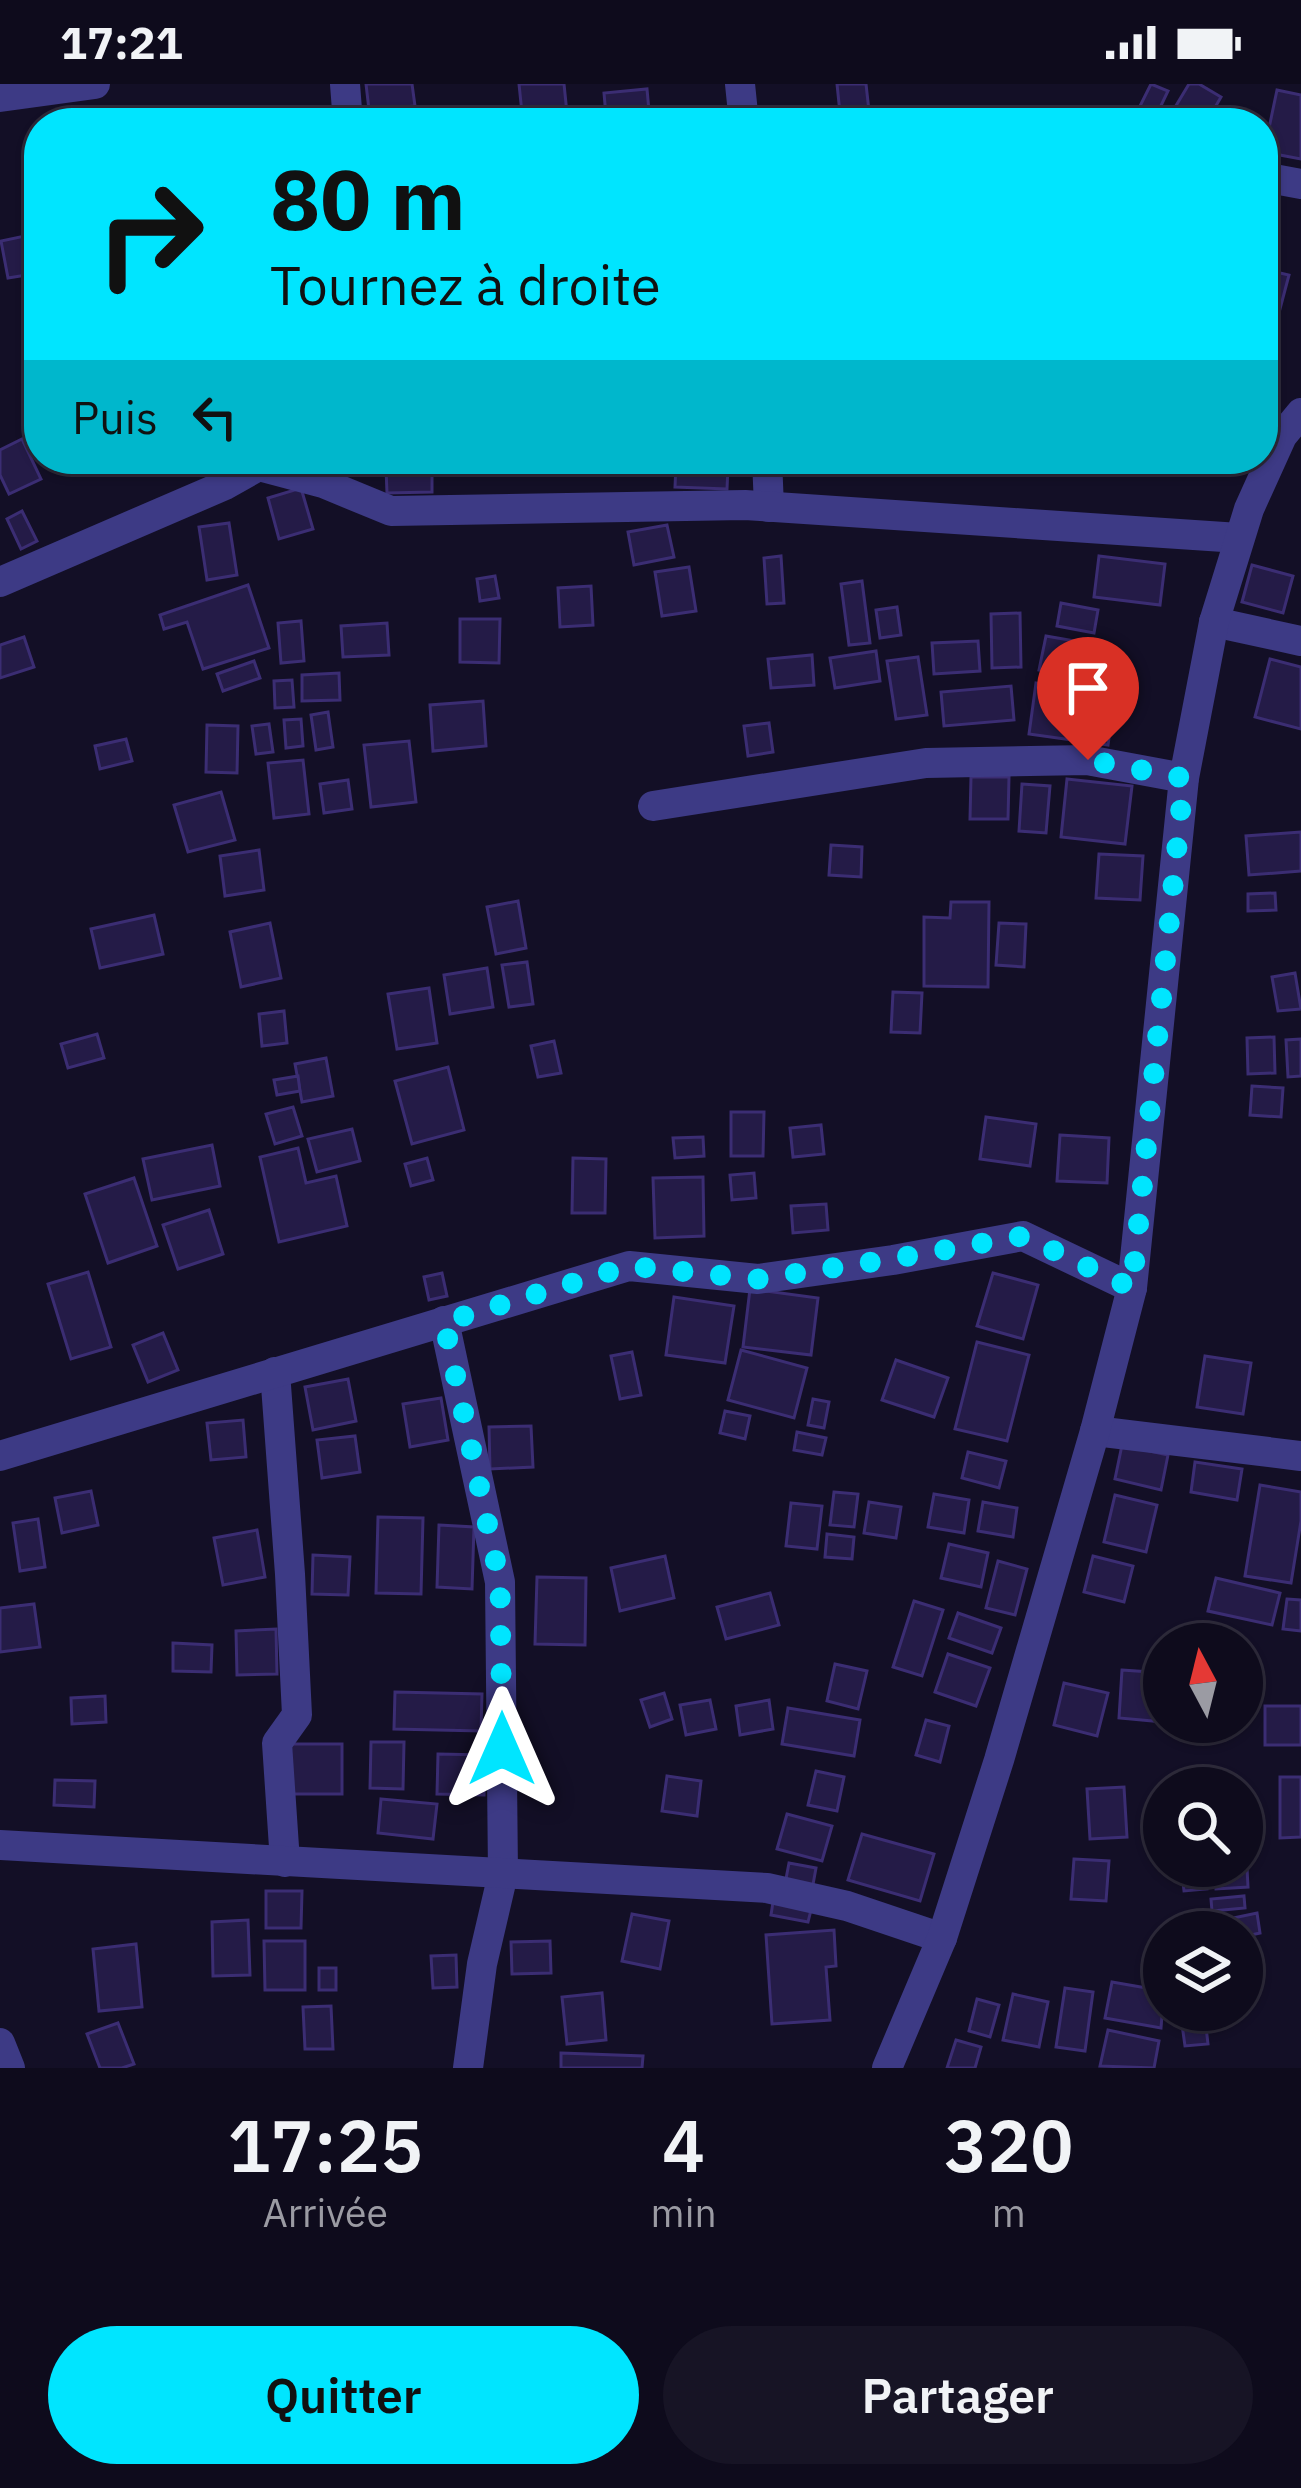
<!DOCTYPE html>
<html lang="fr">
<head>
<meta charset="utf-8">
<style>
	:root { --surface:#0e0b1c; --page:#171425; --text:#f1f3f6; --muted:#9b9ba3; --line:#2e2b3b; --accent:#00e5ff }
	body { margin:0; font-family:"IBM Plex Sans",sans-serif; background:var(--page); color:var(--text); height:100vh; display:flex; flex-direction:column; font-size:45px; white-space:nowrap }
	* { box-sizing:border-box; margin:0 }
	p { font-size:39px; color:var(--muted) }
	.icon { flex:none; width:66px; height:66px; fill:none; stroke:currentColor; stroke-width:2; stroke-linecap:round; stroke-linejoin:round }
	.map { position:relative; height:1984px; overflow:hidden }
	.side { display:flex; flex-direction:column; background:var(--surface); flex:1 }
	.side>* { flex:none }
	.banner { position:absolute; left:24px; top:24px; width:1254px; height:366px; border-radius:48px; box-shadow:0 3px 9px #0004,0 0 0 3px var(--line); background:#00e5ff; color:#111; overflow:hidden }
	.needle { width:78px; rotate:353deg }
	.fabs { position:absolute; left:1143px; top:1539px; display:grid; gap:24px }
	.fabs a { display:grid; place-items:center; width:120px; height:120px; border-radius:50%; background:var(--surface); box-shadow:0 3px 9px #0004,0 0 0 3px var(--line); font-size:60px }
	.pin { position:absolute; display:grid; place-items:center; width:102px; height:102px; color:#fff; margin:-123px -51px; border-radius:50% 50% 50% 0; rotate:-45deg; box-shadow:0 0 12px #0007 }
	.pin .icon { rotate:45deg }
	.me { position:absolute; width:132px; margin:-66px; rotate:0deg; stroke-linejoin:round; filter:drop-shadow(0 0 9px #0008) }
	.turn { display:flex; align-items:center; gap:42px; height:252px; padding:0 48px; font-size:54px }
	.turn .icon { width:156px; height:156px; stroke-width:2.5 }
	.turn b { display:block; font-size:84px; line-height:102px }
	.then { display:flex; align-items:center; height:114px; padding:0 48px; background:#0003; gap:24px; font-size:45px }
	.eta { display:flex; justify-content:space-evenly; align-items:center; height:204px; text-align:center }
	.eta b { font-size:72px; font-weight:600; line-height:84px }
	.primary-button { display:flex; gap:24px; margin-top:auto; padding:24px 48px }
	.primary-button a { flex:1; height:138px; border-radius:72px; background:var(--accent); color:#111; font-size:48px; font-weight:600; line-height:138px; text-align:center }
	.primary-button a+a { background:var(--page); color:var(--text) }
	.status { display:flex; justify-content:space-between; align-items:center; height:84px; padding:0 60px; background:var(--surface); direction:ltr }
	.status svg { height:33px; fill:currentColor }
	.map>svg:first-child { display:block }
	.building { fill:#241b47; stroke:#3b2d73; stroke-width:3 }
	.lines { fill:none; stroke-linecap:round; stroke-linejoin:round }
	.minor { stroke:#3d3a85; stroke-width:30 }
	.route { stroke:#00e5ff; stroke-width:21; stroke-dasharray:0 37.8 }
</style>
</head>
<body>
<div class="status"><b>17:21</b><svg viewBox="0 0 49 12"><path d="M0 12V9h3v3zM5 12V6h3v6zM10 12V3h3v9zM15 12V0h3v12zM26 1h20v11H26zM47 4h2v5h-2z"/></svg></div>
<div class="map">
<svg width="1301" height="1984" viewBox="0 0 1301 1984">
	<rect width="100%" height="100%" fill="#130f26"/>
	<g class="building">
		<polygon points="366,0 412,0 415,22 369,26"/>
		<polygon points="519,0 564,0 568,39 523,39"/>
		<polygon points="837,0 866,0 870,36 841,39"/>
		<polygon points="1151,0 1168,7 1157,30 1140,22"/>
		<polygon points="1189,0 1199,0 1221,13 1206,39 1199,39 1174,25"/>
		<polygon points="647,5 649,27 606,32 604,9"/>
		<polygon points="1277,6 1301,11 1301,75 1264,68"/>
		<polygon points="39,149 39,189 8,194 1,157"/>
		<polygon points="1263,185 1289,191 1280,225 1263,221"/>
		<polygon points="22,355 41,395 9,410 0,391 0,366"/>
		<polygon points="1191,375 1221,375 1218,391 1189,387"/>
		<polygon points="676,381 728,383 727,405 675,403"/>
		<polygon points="432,383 432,408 387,409 386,384"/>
		<polygon points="301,404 313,445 279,455 268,414"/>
		<polygon points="22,427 37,457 21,465 7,435"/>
		<polygon points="229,439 237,491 207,496 199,443"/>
		<polygon points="667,441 674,473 634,481 628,448"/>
		<polygon points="781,472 784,519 767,520 764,474"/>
		<polygon points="1099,472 1165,480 1160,521 1094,513"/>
		<polygon points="1252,481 1293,492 1283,529 1242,518"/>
		<polygon points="689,483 696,527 662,532 655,488"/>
		<polygon points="495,492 499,514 480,517 477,495"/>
		<polygon points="862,497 870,559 849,561 841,500"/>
		<polygon points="248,501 269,564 203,585 187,538 164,545 160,531"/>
		<polygon points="591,502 593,541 560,543 558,504"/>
		<polygon points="1061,519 1098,526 1094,549 1057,542"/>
		<polygon points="897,523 901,551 880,554 876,526"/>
		<polygon points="1020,529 1021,583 992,584 991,530"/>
		<polygon points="460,535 500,535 499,579 460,578"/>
		<polygon points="301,537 304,577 281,579 278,539"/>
		<polygon points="387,539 389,571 343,573 341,542"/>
		<polygon points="1046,552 1109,563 1102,598 1039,586"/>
		<polygon points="24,553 34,583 0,594 0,561"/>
		<polygon points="978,557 980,587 934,590 932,559"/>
		<polygon points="876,567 880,597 835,604 830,574"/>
		<polygon points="812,571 814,601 771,604 768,575"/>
		<polygon points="918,573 927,631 896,635 887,577"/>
		<polygon points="1270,575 1301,583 1301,645 1255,633"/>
		<polygon points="254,577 260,594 223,607 217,590"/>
		<polygon points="339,589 340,616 302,617 302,591"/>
		<polygon points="292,596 294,623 275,624 274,597"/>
		<polygon points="1036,599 1115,610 1108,661 1029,650"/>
		<polygon points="1011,602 1014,636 944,642 941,608"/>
		<polygon points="483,617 486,662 433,667 430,621"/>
		<polygon points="328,628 333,663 316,666 311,631"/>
		<polygon points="301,635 303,662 286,664 284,636"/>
		<polygon points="769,639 773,668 748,672 744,642"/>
		<polygon points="269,640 273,668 256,670 252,642"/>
		<polygon points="207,641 238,642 237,689 206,688"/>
		<polygon points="126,655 132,677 100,685 95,662"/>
		<polygon points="409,657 416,718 371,723 364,661"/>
		<polygon points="303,676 309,730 274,734 268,679"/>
		<polygon points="971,693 1009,693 1008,735 970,735"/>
		<polygon points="1067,695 1132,702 1125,760 1061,753"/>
		<polygon points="348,696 352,725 324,729 320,700"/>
		<polygon points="1022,700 1050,702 1046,749 1019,747"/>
		<polygon points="221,708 235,756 188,768 174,721"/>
		<polygon points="1301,748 1301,787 1249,791 1246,752"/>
		<polygon points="831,761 862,763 861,793 829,791"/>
		<polygon points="259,766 264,806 225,812 220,772"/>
		<polygon points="1099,770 1143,772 1140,816 1096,814"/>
		<polygon points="1275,809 1276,826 1248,827 1248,810"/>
		<polygon points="518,817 526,864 496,870 487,823"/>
		<polygon points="951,818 989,818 988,903 924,902 924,833 950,834"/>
		<polygon points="154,831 163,870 100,884 91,845"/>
		<polygon points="270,839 281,894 241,903 230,848"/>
		<polygon points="999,839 1026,840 1024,883 996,881"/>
		<polygon points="527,878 533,920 509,923 502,881"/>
		<polygon points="487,884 493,923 450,930 444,891"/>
		<polygon points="1295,889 1301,925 1278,927 1272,893"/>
		<polygon points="429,904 437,959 397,965 388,910"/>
		<polygon points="893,908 922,909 920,949 891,948"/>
		<polygon points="284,927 287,959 262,962 259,930"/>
		<polygon points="97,950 104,974 68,984 61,960"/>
		<polygon points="1274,953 1275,989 1248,990 1247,954"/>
		<polygon points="1301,955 1301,992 1288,993 1286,956"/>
		<polygon points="554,957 561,989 538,993 531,962"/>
		<polygon points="326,974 333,1012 302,1018 295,980"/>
		<polygon points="448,983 464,1046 412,1060 395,997"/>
		<polygon points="298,992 300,1007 277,1011 274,996"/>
		<polygon points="1252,1002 1283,1004 1281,1033 1250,1031"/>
		<polygon points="293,1023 302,1052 275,1060 266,1030"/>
		<polygon points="731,1028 764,1028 763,1072 731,1072"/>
		<polygon points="986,1033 1036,1040 1030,1082 980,1075"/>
		<polygon points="821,1041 824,1070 793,1073 790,1044"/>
		<polygon points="352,1045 360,1077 317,1088 308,1055"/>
		<polygon points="1060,1051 1109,1054 1107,1099 1057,1097"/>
		<polygon points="703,1053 704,1072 675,1074 673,1054"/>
		<polygon points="212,1061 220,1102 152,1116 143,1075"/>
		<polygon points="298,1064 306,1099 336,1092 347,1142 279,1158 260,1073"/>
		<polygon points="427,1074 433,1096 411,1102 405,1080"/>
		<polygon points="573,1074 606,1075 605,1129 572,1129"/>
		<polygon points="754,1089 756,1114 732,1116 730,1091"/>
		<polygon points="703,1093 704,1152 655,1154 653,1094"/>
		<polygon points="134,1094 157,1162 108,1179 85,1110"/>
		<polygon points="826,1120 828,1146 793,1149 791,1122"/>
		<polygon points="209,1126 223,1170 178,1185 163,1141"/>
		<polygon points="88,1188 111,1263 71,1275 48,1200"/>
		<polygon points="442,1189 447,1212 429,1216 424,1193"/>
		<polygon points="993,1189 1038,1201 1023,1255 977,1242"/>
		<polygon points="750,1205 818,1214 811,1271 743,1263"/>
		<polygon points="674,1213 734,1222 725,1279 666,1271"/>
		<polygon points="163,1249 178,1286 148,1298 133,1261"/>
		<polygon points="977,1258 1029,1271 1007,1357 955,1345"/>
		<polygon points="741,1266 807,1284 794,1334 728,1316"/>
		<polygon points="632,1268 641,1311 620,1315 611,1272"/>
		<polygon points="1205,1272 1251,1279 1243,1330 1197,1323"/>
		<polygon points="896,1276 948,1294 934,1333 882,1316"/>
		<polygon points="348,1295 356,1337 313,1346 305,1303"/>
		<polygon points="441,1314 448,1356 410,1363 403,1320"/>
		<polygon points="813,1315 829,1318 824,1344 808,1341"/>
		<polygon points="725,1327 750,1332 745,1355 720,1349"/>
		<polygon points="243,1336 246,1373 211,1376 207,1339"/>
		<polygon points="531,1342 533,1383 490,1385 489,1343"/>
		<polygon points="797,1348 826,1354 822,1371 794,1366"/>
		<polygon points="355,1352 360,1388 322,1394 317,1356"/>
		<polygon points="1122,1361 1168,1371 1161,1406 1115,1395"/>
		<polygon points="968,1368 1006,1377 999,1404 962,1394"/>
		<polygon points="1195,1378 1242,1385 1237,1416 1191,1408"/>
		<polygon points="1260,1401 1301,1408 1301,1437 1291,1499 1245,1492"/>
		<polygon points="91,1407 98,1441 62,1449 55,1414"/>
		<polygon points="834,1408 858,1410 854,1443 830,1441"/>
		<polygon points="934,1410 969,1416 964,1449 928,1443"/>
		<polygon points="1115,1411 1157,1421 1146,1468 1104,1458"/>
		<polygon points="869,1418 901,1423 896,1454 864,1449"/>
		<polygon points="983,1418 1017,1424 1013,1453 978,1447"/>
		<polygon points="791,1419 822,1422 817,1465 786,1462"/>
		<polygon points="378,1433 423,1434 421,1510 376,1509"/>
		<polygon points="38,1435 45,1483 20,1487 13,1439"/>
		<polygon points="439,1441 474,1443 472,1505 437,1503"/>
		<polygon points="257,1446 265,1493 223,1501 214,1454"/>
		<polygon points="827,1450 854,1453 852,1475 825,1473"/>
		<polygon points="949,1460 988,1469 981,1503 941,1494"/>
		<polygon points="313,1471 350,1473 348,1511 312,1510"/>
		<polygon points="665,1472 674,1514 620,1527 611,1484"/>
		<polygon points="1093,1472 1133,1482 1124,1518 1084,1508"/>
		<polygon points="998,1477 1027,1485 1015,1531 986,1524"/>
		<polygon points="537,1493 586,1494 585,1561 535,1560"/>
		<polygon points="1216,1494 1280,1509 1272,1541 1208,1527"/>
		<polygon points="770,1509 779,1541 726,1555 717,1523"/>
		<polygon points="1287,1515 1301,1516 1301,1547 1283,1545"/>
		<polygon points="914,1517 943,1526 922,1592 893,1583"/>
		<polygon points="34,1520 40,1563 0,1568 0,1524"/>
		<polygon points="958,1529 1001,1544 992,1569 949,1554"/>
		<polygon points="276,1545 277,1590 237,1591 236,1547"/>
		<polygon points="173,1559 212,1561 211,1588 173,1587"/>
		<polygon points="948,1570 990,1584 976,1622 935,1608"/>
		<polygon points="835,1580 867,1587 858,1625 827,1617"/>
		<polygon points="1122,1586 1164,1589 1164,1638 1119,1634"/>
		<polygon points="1064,1599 1108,1609 1097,1652 1054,1641"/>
		<polygon points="395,1608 482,1610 481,1647 394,1645"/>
		<polygon points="664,1609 672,1635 650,1643 641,1616"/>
		<polygon points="105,1612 106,1638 72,1640 71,1614"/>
		<polygon points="710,1616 716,1645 686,1651 680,1621"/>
		<polygon points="769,1616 773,1645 740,1651 736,1622"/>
		<rect x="1265" y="1622" width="36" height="39"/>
		<polygon points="788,1624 860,1636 854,1672 782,1660"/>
		<polygon points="926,1636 949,1642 940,1678 916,1671"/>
		<polygon points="1186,1638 1219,1638 1218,1656 1186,1655"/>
		<polygon points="371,1658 404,1658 403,1705 370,1704"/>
		<rect x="290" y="1660" width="52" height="50"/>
		<polygon points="438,1670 485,1671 484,1711 437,1710"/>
		<polygon points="816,1687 844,1693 837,1727 808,1721"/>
		<polygon points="667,1692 701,1697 697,1732 662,1727"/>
		<polygon points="1280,1693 1301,1693 1301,1753 1280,1754"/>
		<polygon points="55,1696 95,1697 94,1723 54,1721"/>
		<polygon points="1124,1703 1127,1753 1090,1755 1087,1705"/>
		<polygon points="381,1715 437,1720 433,1755 378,1749"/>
		<polygon points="787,1730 832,1742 822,1777 777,1765"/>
		<polygon points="862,1750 934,1770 920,1817 848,1796"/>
		<polygon points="1074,1775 1109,1777 1106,1817 1071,1815"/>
		<polygon points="789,1779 816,1784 812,1806 785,1800"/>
		<polygon points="1181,1782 1205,1782 1207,1805 1184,1807"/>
		<polygon points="1247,1784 1248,1803 1216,1805 1215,1786"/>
		<polygon points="266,1807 302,1807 301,1844 266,1844"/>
		<polygon points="1244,1812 1245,1824 1212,1827 1211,1815"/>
		<polygon points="773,1818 811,1826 808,1838 771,1831"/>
		<polygon points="1257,1829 1260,1849 1242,1853 1242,1848 1226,1848 1224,1836"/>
		<polygon points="632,1830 669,1837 660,1885 622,1877"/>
		<polygon points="248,1836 250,1891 213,1892 212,1838"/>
		<polygon points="834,1846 836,1882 826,1883 830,1936 772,1940 766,1851"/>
		<polygon points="264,1857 305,1857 305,1906 265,1906"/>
		<polygon points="550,1857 551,1889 512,1890 511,1858"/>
		<polygon points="136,1860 142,1923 99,1927 93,1865"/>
		<polygon points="456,1871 457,1903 433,1904 431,1872"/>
		<rect x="319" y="1884" width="17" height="22"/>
		<polygon points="1112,1898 1164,1907 1161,1944 1105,1934"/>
		<polygon points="1065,1904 1093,1908 1085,1967 1056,1963"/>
		<polygon points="602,1909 606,1956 567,1960 562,1913"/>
		<polygon points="1013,1910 1048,1918 1039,1963 1003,1956"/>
		<polygon points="977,1915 999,1921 990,1953 969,1947"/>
		<polygon points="331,1922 333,1965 305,1965 303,1923"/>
		<polygon points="1180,1926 1204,1926 1208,1960 1185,1962"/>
		<polygon points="118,1939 134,1980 122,1984 100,1984 87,1950"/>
		<polygon points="1108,1946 1159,1957 1154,1984 1100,1982"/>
		<polygon points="956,1956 981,1963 975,1984 947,1984"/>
		<polygon points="561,1969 643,1972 642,1984 561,1984"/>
	</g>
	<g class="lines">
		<g class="minor">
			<polyline points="345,0 348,39"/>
			<polyline points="740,0 744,39"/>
			<polyline points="0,13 95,0"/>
			<polyline points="1263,93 1301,100"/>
			<polyline points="767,375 769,423"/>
			<polyline points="259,382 323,399 391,427 745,421 1239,454"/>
			<polyline points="0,498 225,401 271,375"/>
			<polyline points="1214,538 1301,557"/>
			<polyline points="653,722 926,679 1087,676 1184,694"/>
			<polyline points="444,1237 500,1498 503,1790 482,1880 468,1984"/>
			<polyline points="275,1288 290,1490 297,1631 277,1659 285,1778"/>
			<polyline points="1095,1347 1301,1372"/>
			<polyline points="0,1372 629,1182 758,1195 893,1176 1023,1152 1132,1204"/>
			<polyline points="0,1761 767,1804 847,1822 942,1854"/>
			<polyline points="0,1959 10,1984"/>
			<polyline points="887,1984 942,1854 999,1676 1095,1347 1132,1204 1184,694 1214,538 1249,425 1282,352 1301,329"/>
		</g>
	</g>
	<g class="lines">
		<polyline class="route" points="502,1665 500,1498 444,1238 629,1182 758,1195 892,1175 1023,1152 1132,1204 1184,694 1088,676"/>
	</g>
</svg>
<div class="fabs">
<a><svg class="needle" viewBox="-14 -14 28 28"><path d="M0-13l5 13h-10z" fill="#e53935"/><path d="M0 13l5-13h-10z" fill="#9b9ba3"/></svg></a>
<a><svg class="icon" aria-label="search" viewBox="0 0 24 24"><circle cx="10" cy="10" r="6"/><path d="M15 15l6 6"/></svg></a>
<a><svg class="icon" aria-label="layers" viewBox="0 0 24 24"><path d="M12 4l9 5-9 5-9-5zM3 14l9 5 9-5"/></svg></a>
</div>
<div class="pin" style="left:1088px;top:676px;background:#d93025"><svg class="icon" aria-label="arrive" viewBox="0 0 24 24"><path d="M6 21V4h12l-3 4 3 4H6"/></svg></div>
<svg class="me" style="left:502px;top:1665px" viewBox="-20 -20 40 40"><path d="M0-17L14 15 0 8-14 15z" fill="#00e5ff" stroke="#fff" stroke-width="4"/></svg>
<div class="banner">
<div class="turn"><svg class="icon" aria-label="right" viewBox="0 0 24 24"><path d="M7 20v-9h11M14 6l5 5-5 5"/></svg><div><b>80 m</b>Tournez à droite</div></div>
<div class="then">Puis<svg class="icon" aria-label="left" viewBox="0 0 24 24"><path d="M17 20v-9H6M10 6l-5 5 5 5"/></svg></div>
</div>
</div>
<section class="side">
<div class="eta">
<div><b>17:25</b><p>Arrivée</p></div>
<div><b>4</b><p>min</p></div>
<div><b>320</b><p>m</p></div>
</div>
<div class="primary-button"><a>Quitter</a><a>Partager</a></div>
</section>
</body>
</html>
